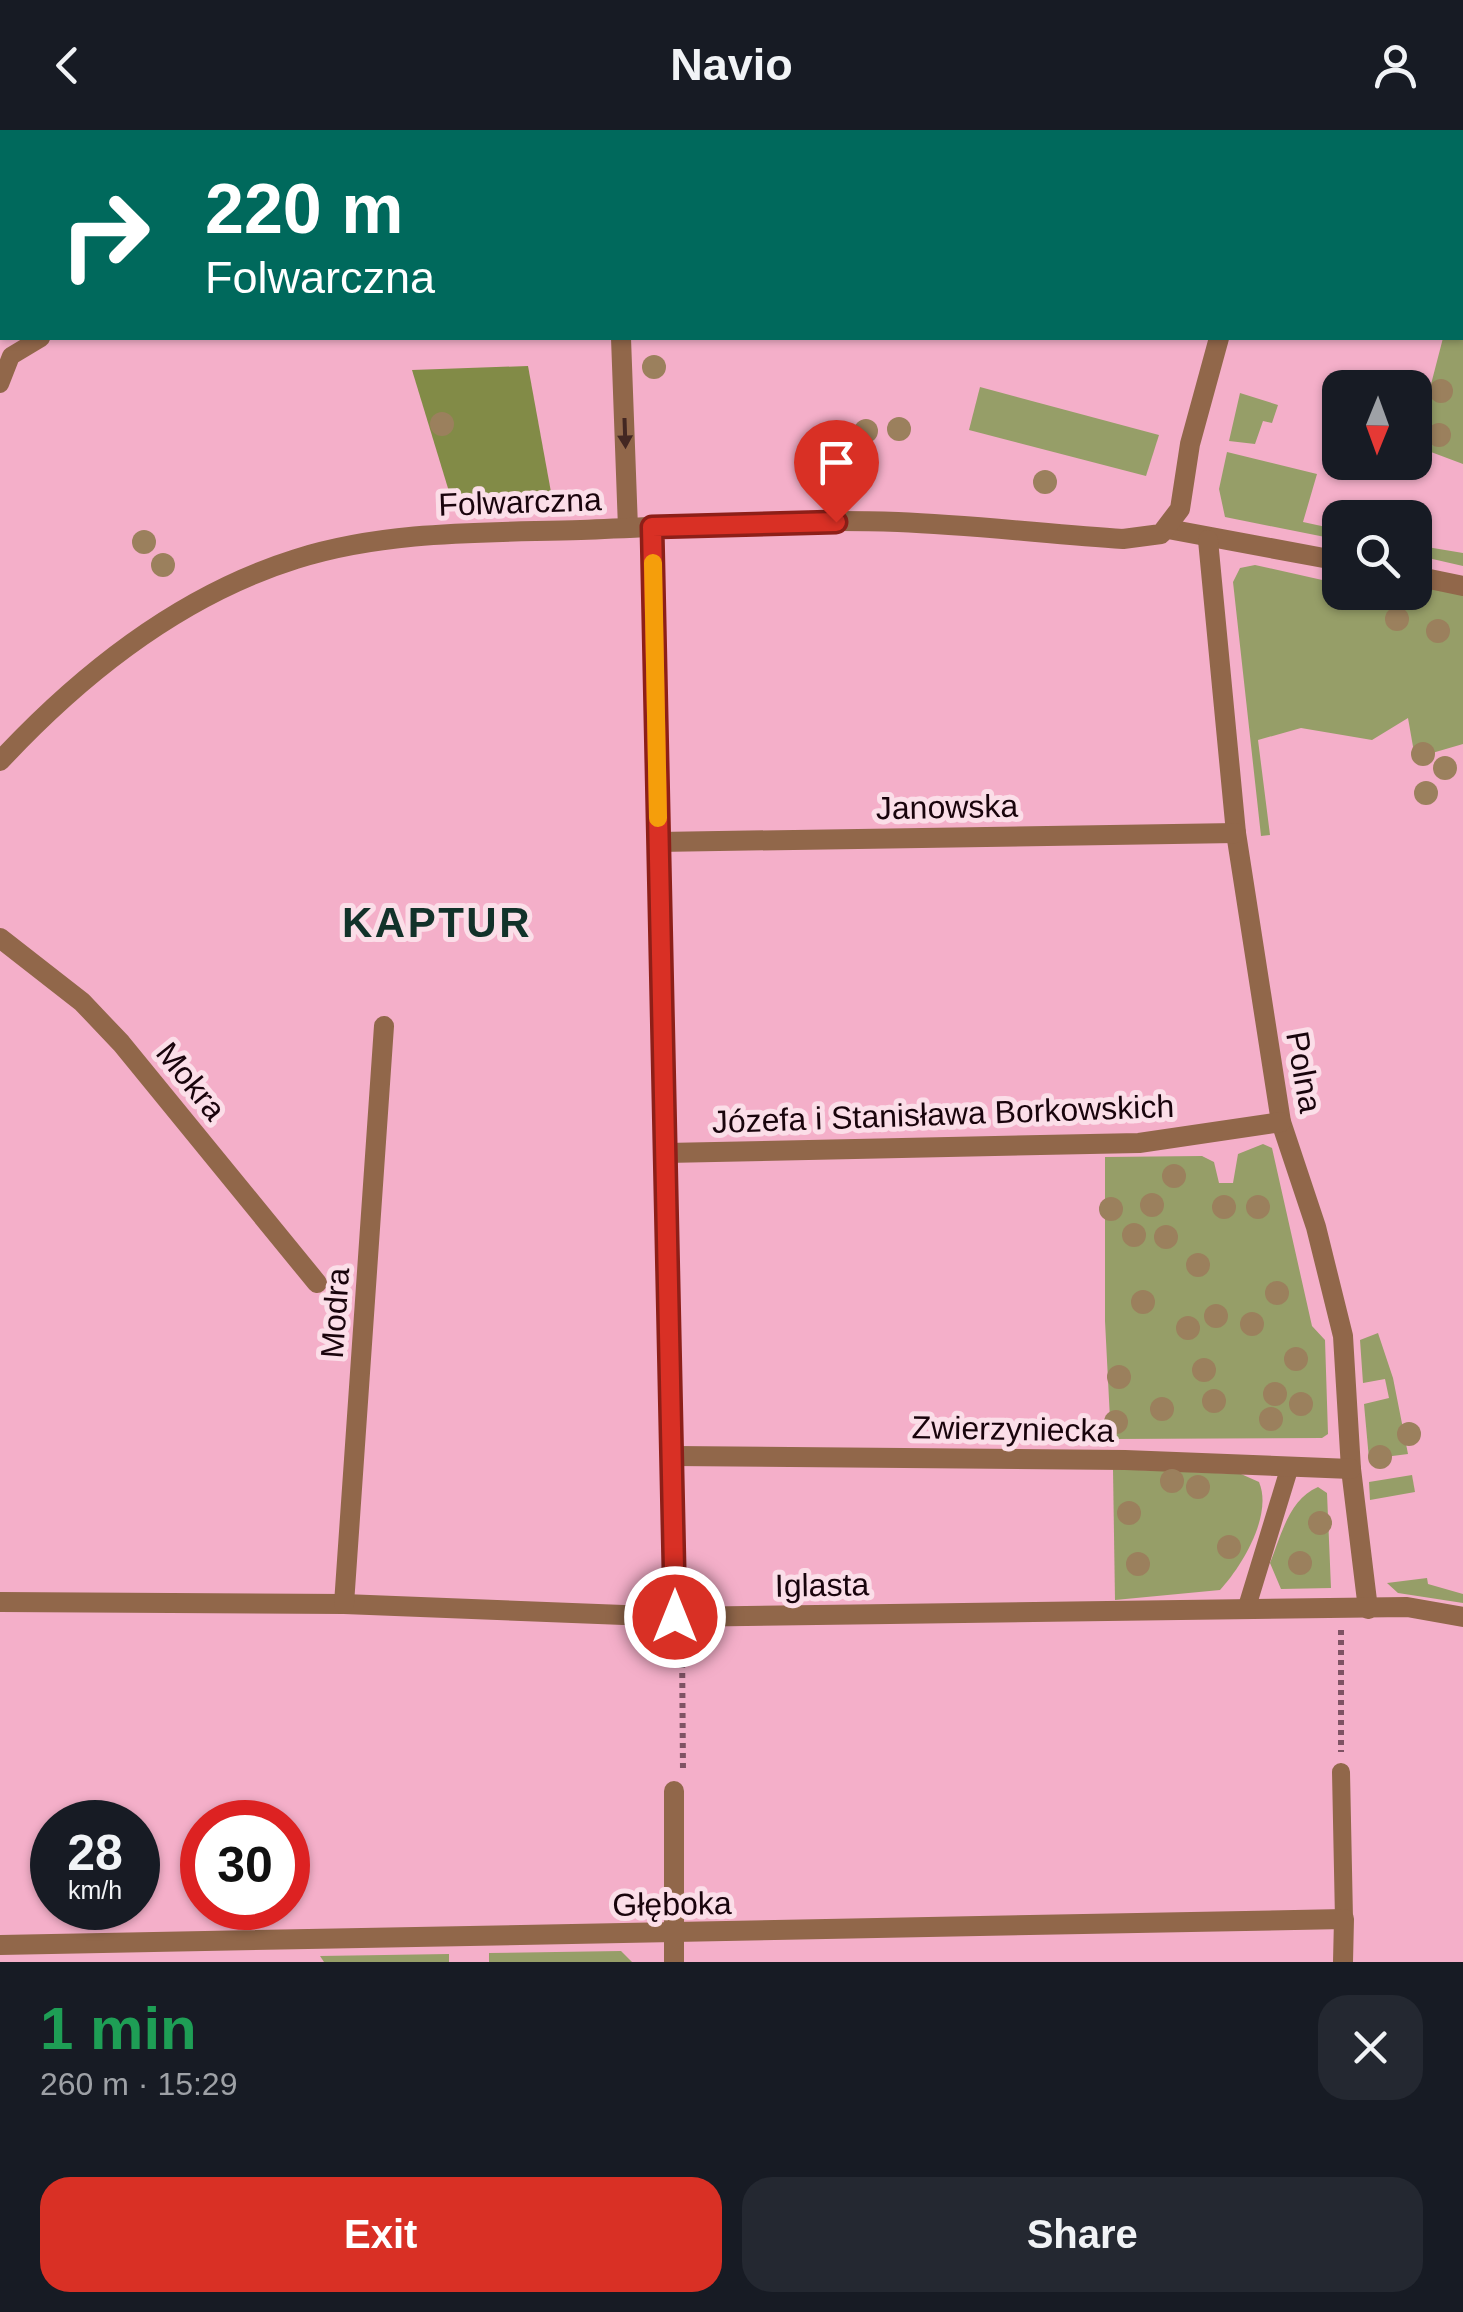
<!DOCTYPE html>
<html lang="en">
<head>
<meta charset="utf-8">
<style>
	:root { --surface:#171b24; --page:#242831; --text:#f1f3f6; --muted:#9ea1a6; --accent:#d93025 }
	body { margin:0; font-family:Arial,sans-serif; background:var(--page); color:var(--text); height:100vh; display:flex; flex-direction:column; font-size:38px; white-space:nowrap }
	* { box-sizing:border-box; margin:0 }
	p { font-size:32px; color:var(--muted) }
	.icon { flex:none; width:55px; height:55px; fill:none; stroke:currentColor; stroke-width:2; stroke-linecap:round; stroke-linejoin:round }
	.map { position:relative; height:1832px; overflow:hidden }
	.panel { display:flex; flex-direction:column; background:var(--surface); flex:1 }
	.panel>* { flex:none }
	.guide { position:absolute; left:0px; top:0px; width:1465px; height:210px; box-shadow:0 2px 8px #0004; background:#00695c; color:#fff; overflow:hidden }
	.needle { width:65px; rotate:181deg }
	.fabs { position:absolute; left:1322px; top:240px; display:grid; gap:20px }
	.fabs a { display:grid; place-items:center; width:110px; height:110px; border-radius:20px; background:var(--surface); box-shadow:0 2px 8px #0004; font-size:50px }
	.speed { position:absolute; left:30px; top:1670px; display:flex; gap:20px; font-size:50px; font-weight:700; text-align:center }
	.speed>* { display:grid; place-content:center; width:130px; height:130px; border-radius:50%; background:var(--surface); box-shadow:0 2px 8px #0004; line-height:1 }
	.speed small { font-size:25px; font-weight:400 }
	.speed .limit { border:15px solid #d22; background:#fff; color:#111 }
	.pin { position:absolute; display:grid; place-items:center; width:85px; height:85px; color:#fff; margin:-102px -42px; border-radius:50% 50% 50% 0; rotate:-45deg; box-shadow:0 0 10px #0007 }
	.pin .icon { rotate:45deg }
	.me { position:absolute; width:110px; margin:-55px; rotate:0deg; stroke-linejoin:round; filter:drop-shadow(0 0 8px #0008) }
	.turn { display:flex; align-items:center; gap:35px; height:210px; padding:0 40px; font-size:45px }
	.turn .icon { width:130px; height:130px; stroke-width:2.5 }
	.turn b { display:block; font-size:70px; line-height:85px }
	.round { display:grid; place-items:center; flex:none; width:105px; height:105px; border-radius:30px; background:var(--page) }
	.headline { display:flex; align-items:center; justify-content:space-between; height:170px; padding:0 40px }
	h1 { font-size:60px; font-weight:600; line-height:75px; color:#1e9e55 }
	.action { display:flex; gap:20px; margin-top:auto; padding:20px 40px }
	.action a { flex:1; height:115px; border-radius:30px; background:var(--accent); color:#fff; font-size:40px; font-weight:600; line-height:115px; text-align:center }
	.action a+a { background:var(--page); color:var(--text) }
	header { display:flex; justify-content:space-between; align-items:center; height:130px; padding:0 40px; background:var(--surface); font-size:45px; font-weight:600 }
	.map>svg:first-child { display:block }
	.green { fill:#969e68 }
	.forest { fill:#828b47 }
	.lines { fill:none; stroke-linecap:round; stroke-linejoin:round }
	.path { stroke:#7f5364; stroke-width:6; stroke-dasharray:5 5; stroke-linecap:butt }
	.service { stroke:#91674a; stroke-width:18 }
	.minor { stroke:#91674a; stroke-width:20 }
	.tertiary { stroke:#91674a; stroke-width:20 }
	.tree { fill:#9b805d }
	.oneway { fill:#432722 }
	.route-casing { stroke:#8d1f18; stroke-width:25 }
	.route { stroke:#d93025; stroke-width:18 }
	.slow { stroke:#f59e0b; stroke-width:18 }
	.labels { text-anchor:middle; stroke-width:10; stroke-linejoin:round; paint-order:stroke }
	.street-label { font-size:32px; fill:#19040c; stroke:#fbdee8 }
	.district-label { font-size:42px; font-weight:bold; letter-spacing:2.5px; fill:#12322a; stroke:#fbdee8 }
</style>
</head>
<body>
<header><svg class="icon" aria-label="back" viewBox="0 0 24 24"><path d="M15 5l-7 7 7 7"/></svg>Navio<svg class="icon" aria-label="person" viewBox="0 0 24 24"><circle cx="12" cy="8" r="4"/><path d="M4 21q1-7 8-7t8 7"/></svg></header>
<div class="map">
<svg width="1463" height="1832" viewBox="0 0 1463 1832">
	<rect width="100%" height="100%" fill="#f4afc9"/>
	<g class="green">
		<polygon points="1463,167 1463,334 1415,316 1443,208 1462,208"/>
		<polygon points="980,257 1159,305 1146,346 969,300"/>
		<polygon points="1240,263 1278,275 1272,293 1263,291 1255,314 1229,311"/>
		<polygon points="1227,322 1317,344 1303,392 1340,400 1340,410 1225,387 1219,359"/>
		<polygon points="1415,415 1463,423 1463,436 1415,425"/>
		<polygon points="1255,435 1340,454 1340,462 1415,462 1415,451 1463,463 1463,614 1415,628 1408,588 1372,610 1301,598 1258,610 1270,705 1261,706 1233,452 1240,438"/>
		<polygon points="1263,1014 1272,1018 1312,1196 1325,1210 1328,1304 1322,1308 1111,1309 1105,1191 1105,1027 1202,1026 1214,1032 1219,1053 1233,1053 1238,1024"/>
		<polygon points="1378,1203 1393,1248 1408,1324 1369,1329 1364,1274 1389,1268 1385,1249 1363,1253 1360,1210"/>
		<path d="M1113 1339 1241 1344 1259 1352C1273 1385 1242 1436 1220 1460L1115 1470Z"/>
		<polygon points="1412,1345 1415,1362 1370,1370 1369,1352"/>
		<path d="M1318 1357 1327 1363 1331 1458 1281 1459 1270 1433C1281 1406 1289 1369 1318 1357Z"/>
		<polygon points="1427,1448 1428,1454 1463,1464 1463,1473 1398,1463 1387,1453"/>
		<polygon points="621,1821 632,1832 489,1832 489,1823"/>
		<polygon points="449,1824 449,1832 324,1832 320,1826"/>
	</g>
	<polygon class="forest" points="528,236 553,373 454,378 412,240"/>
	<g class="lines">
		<g class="path">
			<polyline points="1199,0 1206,2"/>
			<polyline points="1444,0 1451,2"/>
			<polyline points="148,2 149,0"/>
			<polyline points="261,2 261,0"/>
			<polyline points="1331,2 1331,0"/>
			<polyline points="1462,98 1463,98"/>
			<polyline points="1341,1500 1341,1622"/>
			<polyline points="682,1513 683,1640"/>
		</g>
		<g class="service">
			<polyline points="0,254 11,226 41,208"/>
			<polyline points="1246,1480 1290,1336"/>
			<polyline points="1341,1642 1344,1789"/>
		</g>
		<g class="minor">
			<polyline points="613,0 613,2"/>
			<polyline points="186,2 187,0"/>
			<polyline points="621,208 628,398"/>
			<polyline points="651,397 675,1487"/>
			<polyline points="1168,399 1340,431"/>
			<polyline points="1208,410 1236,703 1281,992 1316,1097 1343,1206 1351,1339 1368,1479"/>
			<polyline points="1415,446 1463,456"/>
			<path d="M0 631C81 544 181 465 296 429 388 400 485 403 581 400 686 396 792 388 898 392 973 395 1048 404 1123 409L1161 404 1180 379 1190 314 1219 208"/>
			<polyline points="658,712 1236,703"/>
			<polyline points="0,808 82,872 121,913 317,1153"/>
			<polyline points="666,1023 1139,1013 1281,992"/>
			<polyline points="675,1326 1125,1330 1351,1339"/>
			<polyline points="0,1472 344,1474 675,1487 1407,1477 1463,1487"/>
			<polyline points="344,1474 384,896"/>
			<polyline points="0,1815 1344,1789 1343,1832"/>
			<polyline points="674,1832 674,1661"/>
		</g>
		<g class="tertiary">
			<polyline points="1283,0 1290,2"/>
			<polyline points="1373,0 1380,2"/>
			<polyline points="1462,35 1463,35"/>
			<polyline points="1462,67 1463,68"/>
		</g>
	</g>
	<g class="tree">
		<circle cx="654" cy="237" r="12"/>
		<circle cx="1441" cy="261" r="12"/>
		<circle cx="442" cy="294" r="12"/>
		<circle cx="899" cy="299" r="12"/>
		<circle cx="866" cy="301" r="12"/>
		<circle cx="1439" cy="305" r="12"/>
		<circle cx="1045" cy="352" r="12"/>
		<circle cx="144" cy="412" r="12"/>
		<circle cx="163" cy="435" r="12"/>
		<circle cx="1397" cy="489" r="12"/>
		<circle cx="1438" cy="501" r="12"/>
		<circle cx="1423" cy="624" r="12"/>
		<circle cx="1445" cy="638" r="12"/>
		<circle cx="1426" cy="663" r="12"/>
		<circle cx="1174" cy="1046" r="12"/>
		<circle cx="1152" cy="1075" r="12"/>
		<circle cx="1224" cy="1077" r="12"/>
		<circle cx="1258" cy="1077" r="12"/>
		<circle cx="1111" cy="1079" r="12"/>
		<circle cx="1134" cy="1105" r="12"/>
		<circle cx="1166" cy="1107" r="12"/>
		<circle cx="1198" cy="1135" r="12"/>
		<circle cx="1277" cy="1163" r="12"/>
		<circle cx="1143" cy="1172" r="12"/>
		<circle cx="1216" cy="1186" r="12"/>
		<circle cx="1252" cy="1194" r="12"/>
		<circle cx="1188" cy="1198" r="12"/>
		<circle cx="1296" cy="1229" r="12"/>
		<circle cx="1204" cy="1240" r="12"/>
		<circle cx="1119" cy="1247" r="12"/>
		<circle cx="1275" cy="1264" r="12"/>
		<circle cx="1214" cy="1271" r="12"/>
		<circle cx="1301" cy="1274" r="12"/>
		<circle cx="1162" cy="1279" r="12"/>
		<circle cx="1271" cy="1289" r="12"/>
		<circle cx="1116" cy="1292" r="12"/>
		<circle cx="1409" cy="1304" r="12"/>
		<circle cx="1380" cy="1327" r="12"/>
		<circle cx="1172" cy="1351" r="12"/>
		<circle cx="1198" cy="1357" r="12"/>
		<circle cx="1129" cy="1383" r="12"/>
		<circle cx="1320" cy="1393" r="12"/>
		<circle cx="1229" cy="1417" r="12"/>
		<circle cx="1300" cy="1433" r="12"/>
		<circle cx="1138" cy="1434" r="12"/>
	</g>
	<defs><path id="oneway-solid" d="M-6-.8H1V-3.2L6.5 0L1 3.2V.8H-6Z" transform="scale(2.5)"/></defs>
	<use class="oneway" href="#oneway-solid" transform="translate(625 303) rotate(88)"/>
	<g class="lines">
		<g class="route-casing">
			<polyline id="route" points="675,1487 652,397 836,392"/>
		</g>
		<use href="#route" class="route"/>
		<polyline class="slow" points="653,433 658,688"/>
	</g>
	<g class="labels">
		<g class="street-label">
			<text transform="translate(520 372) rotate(-2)" y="11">Folwarczna</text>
			<text transform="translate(947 677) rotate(-1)" y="11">Janowska</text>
			<text transform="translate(1304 942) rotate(80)" y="11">Polna</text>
			<text transform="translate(191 951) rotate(51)" y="11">Mokra</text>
			<text transform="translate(943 984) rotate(-2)" y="11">Józefa i Stanisława Borkowskich</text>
			<text transform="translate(335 1183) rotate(-86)" y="11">Modra</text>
			<text transform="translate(1013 1299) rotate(1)" y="11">Zwierzyniecka</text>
			<text transform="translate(822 1455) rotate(-1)" y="11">Iglasta</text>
			<text transform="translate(672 1774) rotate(-1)" y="11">Głęboka</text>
		</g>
		<g class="district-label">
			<text x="437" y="807">KAPTUR</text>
		</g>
	</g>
</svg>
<div class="fabs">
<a><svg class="needle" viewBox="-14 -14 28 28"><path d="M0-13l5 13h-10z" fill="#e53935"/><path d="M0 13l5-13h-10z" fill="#9ea1a6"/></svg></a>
<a><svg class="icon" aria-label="search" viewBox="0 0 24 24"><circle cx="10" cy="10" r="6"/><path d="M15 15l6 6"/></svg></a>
</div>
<div class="speed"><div>28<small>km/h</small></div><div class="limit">30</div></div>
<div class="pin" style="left:836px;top:392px;background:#d93025"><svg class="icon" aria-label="arrive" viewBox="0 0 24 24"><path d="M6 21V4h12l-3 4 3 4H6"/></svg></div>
<svg class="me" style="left:675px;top:1487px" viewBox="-20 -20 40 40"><circle r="17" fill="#d93025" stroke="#fff" stroke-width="3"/><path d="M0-11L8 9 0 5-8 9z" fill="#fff"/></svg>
<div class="guide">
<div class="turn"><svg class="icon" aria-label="right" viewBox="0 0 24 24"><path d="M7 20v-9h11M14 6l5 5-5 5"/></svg><div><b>220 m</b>Folwarczna</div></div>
</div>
</div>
<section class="panel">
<div class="headline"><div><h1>1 min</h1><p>260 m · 15:29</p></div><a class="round"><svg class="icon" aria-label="close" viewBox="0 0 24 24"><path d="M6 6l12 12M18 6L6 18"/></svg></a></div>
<div class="action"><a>Exit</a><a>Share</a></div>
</section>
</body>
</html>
